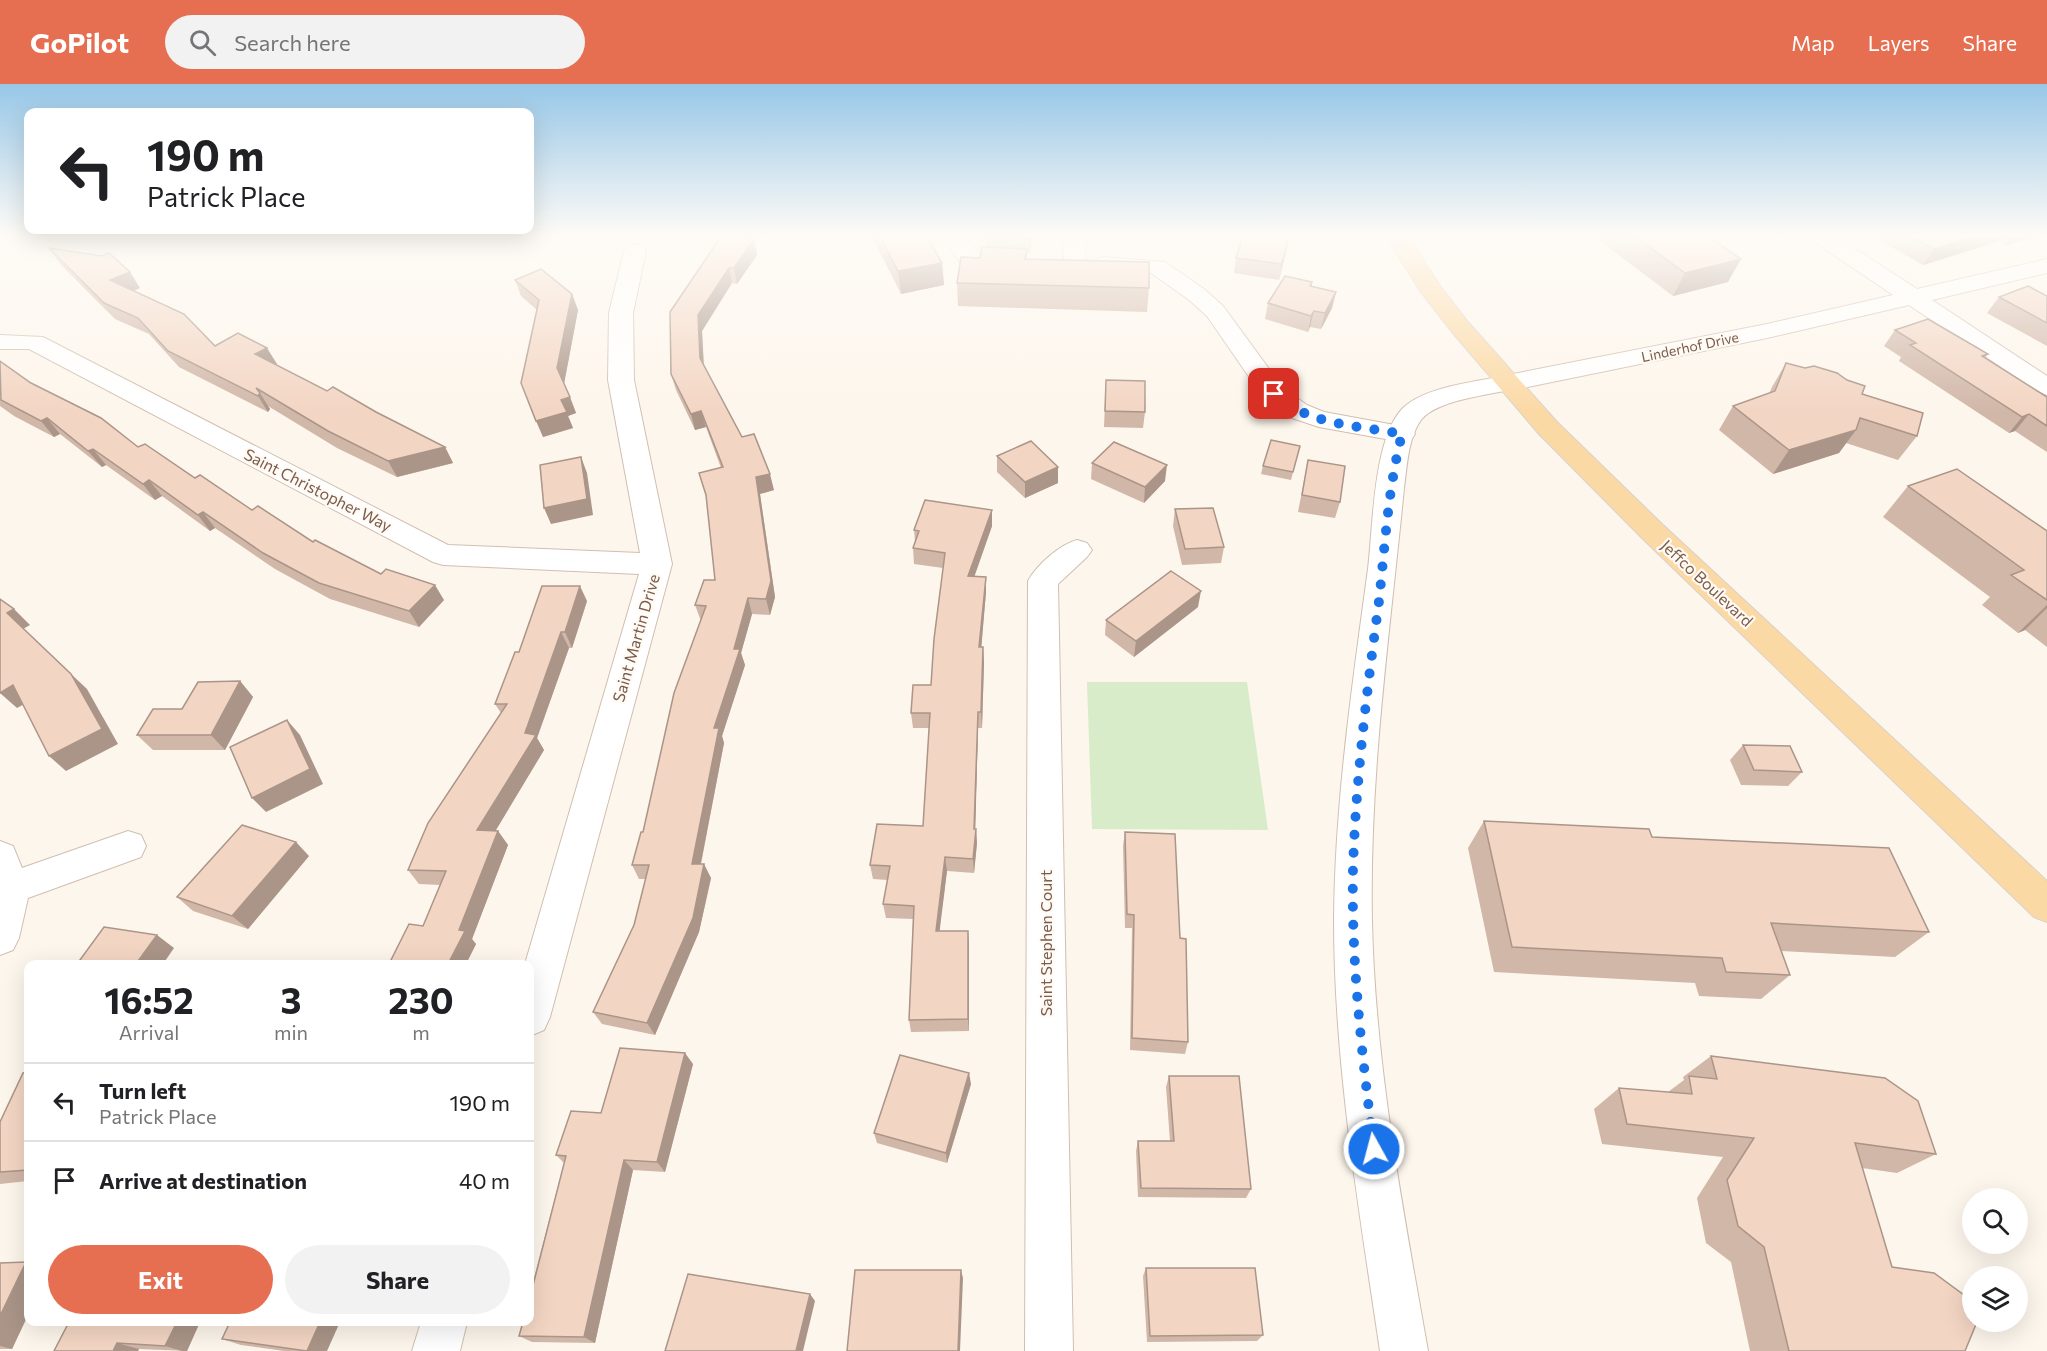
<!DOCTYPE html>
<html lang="en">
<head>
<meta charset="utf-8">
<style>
	:root { --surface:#fff; --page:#f2f2f2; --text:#202124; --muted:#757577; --line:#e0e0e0; --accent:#e76f51 }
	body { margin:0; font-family:Commissioner,sans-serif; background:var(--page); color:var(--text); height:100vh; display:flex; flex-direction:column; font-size:22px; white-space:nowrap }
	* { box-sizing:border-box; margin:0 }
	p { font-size:20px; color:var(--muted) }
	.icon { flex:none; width:33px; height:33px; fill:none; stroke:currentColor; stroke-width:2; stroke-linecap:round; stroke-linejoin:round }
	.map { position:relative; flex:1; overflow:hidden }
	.drawer { position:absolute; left:24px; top:876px; width:510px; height:366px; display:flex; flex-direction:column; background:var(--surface); border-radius:12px; box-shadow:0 6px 24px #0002 }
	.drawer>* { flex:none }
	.banner { position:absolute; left:24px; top:24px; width:510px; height:126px; border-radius:12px; box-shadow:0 6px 24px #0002; background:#fff; color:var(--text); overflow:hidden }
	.tools { position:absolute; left:1962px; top:1104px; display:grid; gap:12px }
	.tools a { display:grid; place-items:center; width:66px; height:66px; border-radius:50%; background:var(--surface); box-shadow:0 6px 24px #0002; font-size:30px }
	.pin { position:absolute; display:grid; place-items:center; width:51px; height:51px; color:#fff; margin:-26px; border-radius:12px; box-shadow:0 3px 9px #0006 }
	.me { position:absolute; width:66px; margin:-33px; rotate:353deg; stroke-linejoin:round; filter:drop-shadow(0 0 4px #0008) }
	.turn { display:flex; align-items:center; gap:21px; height:126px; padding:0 24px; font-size:27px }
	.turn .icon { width:78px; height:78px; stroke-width:2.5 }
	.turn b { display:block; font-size:42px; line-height:51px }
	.eta { display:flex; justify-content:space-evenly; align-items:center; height:102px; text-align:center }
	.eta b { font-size:36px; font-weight:700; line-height:42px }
	.primary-button { display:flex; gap:12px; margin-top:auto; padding:12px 24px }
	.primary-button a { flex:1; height:69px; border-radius:36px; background:var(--accent); color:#fff; font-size:24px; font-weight:700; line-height:69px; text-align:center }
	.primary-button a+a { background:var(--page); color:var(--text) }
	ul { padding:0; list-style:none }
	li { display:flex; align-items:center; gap:18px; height:78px; padding:0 24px; border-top:2px solid var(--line) }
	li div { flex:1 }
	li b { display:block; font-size:22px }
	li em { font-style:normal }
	header { display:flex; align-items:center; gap:36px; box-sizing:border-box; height:84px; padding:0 30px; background:var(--accent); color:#fff }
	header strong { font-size:28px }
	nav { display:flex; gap:33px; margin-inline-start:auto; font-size:21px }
	.search { width:420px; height:54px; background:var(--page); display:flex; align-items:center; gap:15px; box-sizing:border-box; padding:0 21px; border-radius:33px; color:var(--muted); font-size:22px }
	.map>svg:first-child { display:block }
	.green { fill:#d8ecc9 }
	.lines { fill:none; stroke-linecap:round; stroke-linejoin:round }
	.minor-casing { stroke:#d1beb0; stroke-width:2 }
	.tertiary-casing { stroke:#d1beb0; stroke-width:2 }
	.primary-casing { stroke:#dad1cd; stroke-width:2 }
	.minor { fill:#fff; fill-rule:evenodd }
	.tertiary { fill:#fff; fill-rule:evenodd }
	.primary { fill:#fbd9a5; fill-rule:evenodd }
	.wall { fill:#d1b7a8 }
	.shaded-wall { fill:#aa9588 }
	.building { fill:#f3d5c3; stroke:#aa9588; stroke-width:1.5 }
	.route { stroke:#1a73e8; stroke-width:10; stroke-dasharray:0 18 }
	.labels { text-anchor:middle; stroke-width:4.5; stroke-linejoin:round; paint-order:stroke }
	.far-street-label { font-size:14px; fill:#7a5c4d; stroke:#fffaf3 }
	.street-label { font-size:16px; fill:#7a5c4d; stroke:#fffaf3 }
</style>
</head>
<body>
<header>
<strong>GoPilot</strong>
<div class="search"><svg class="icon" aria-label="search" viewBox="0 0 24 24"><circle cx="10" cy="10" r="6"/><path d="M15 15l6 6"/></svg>Search here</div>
<nav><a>Map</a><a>Layers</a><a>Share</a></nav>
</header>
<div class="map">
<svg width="2047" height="1267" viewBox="0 0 2047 1267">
	<rect width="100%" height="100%" fill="#fdf6ec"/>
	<polygon class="green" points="1087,598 1247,598 1268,746 1092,745"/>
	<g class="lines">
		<g class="minor-casing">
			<g id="minor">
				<path d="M942 151H964L979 170 1021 172 1024 177 1021 182C1008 185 971 187 961 178 953 172 948 159 942 151Z"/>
				<polygon points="1063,151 1085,151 1086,178 1083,183 1075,185 1067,183 1064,178"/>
				<polygon points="1809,151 1834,151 1917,205 2047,175 2047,189 1932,216 2047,292 2047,311 2038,308 1909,221 1767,254 1508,307 1499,304 1495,299 1499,294 1508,291 1767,240 1893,211 1812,156"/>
				<polygon points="635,160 643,162 646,167 633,229 634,296 672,480 550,933 544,946 530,952 530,880 525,880 639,490 443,481 433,478 29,265 0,265 0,251 43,253 448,461 640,469 608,296 609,229 624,167 627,162"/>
				<polygon points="1104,173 1165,178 1204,205 1223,222 1283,304 1307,321 1324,328 1411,344 1415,350 1411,356 1402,358 1319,343 1289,333 1265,316 1207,232 1188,215 1151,189 1096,185 1093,180 1096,175"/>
				<path d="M1077 456 1087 459 1092 466 1087 473 1058 500 1073 1267H1025L1028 497C1037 481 1059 461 1077 456Z"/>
				<polygon points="128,747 141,751 146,762 141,773 28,814 19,854 13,866 0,871 0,757 13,762 22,784"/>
				<polygon points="421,1238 467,1238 460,1267 412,1267"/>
			</g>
		</g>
		<g class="tertiary-casing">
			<path id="tertiary" d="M1508 291 1517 294 1521 299 1517 304C1492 311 1437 315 1421 336 1408 354 1407 383 1404 404 1390 548 1369 692 1372 837 1375 981 1403 1125 1428 1267H1380C1359 1125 1334 981 1334 836 1335 718 1352 602 1368 485 1373 444 1373 356 1402 325 1424 302 1478 298 1508 291Z"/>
		</g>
		<g class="primary-casing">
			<polygon id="primary" points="1385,151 1407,151 1441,203 1468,238 1557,338 1663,441 2047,797 2047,838 2034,833 1643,455 1539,350 1452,248 1420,207"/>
		</g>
		<use href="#minor" class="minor"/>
		<use href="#tertiary" class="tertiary"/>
		<use href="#primary" class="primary"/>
	</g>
	<g class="wall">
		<polygon points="871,151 926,151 942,179 944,201 901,210"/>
		<polygon points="986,151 1032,151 1030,170 1027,169 1027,175 1149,204 1147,228 958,222 957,199 980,174 986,163"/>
		<rect x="1113" y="151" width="44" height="2"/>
		<polygon points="1243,151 1290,151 1279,196 1234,189 1236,174"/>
		<polygon points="1592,151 1706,151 1728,198 1673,212"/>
		<polygon points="1870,151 2042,151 2005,161 2000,157 1923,181"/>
		<polygon points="754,155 757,171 737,200 732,199 702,247 704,281 742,353 774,406 760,410 775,513 770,531 752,530 741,569 745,581 722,652 724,659 701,780 711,794 699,848 655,951 602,940 593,928 634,841 646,795 639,795 632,781 643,748 701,537 695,521 715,496 707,415 699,389 721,384 706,343 695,346 676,306 671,290 670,228"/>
		<polygon points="49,164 140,204 133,207 215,262 277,280 275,281 327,307 376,328 445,363 453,379 397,393 337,364 268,322 270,325 268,328 179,283 149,250 115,235 60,180"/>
		<polygon points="515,196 572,210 578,226 564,299 576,329 568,332 573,344 543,353 537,226 521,212"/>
		<polygon points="1312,198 1312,202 1336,208 1332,224 1321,245 1310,243 1308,248 1265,235 1268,219"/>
		<polygon points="2047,212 2047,262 1987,229 1999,213"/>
		<polygon points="1895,246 1988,270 1985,274 2047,313 2047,368 2015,347 2009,349 1899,277 1901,273 1884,262"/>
		<polygon points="0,277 31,299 138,363 195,394 252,426 313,458 381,490 444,516 419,543 330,515 275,485 215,444 210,447 162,412 155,416 106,381 102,383 60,350 54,353 14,332 0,322"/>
		<polygon points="1786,279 1862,310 1917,352 1898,376 1846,359 1839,369 1773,390 1719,346 1733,322 1769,310 1772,303"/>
		<polygon points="1106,296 1145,328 1143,344 1104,343"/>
		<polygon points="1300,362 1291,396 1261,390 1263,382"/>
		<polygon points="997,372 1058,383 1058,399 1025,414 997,388"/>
		<polygon points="1308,376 1340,418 1335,434 1298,428"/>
		<polygon points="1092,379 1165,397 1144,419 1091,395"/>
		<polygon points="1908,402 2047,447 2047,563 2025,546 2018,549 1982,521 1990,513 1883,433"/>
		<polygon points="1175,425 1224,463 1221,479 1182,481 1173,442"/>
		<polygon points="992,442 974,492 986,493 986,508 981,563 983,563 984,579 982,644 978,644 975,745 976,745 977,759 974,789 947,787 939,847 969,860 969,947 911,948 909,936 913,835 886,834 883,820 888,796 873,795 870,781 923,742 929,644 913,644 911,629 931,601 943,484 914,480 913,464 915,457 914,446"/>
		<polygon points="587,517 572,564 569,564 537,654 544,666 495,747 498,747 508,761 472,855 476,860 466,880 389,880 423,842 441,801 419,800 408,786 501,629 495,620 519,568"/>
		<polygon points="1198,523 1134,573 1105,551 1106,536"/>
		<polygon points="240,597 253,613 225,666 153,666 137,651 182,625"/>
		<polygon points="1743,661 1802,688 1788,702 1741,701 1730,676"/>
		<polygon points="1484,737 1652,753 1929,848 1895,873 1781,867 1790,891 1761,915 1699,912 1695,899 1494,888 1468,764"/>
		<polygon points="1125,748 1180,854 1188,958 1185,970 1130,966 1132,844 1125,844 1123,762"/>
		<polygon points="309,772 248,845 193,827 177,813"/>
		<polygon points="1711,972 1936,1070 1897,1089 1862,1084 1892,1183 1965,1267 1750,1267 1731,1178 1706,1159 1697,1114 1723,1073 1602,1060 1594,1025 1619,1004 1668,1008 1684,996 1683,993"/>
		<polygon points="693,980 665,1088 633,1086 595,1259 532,1258 519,1252 564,1079 556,1071 601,1029"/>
		<polygon points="28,988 28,1097 0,1100 0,1038"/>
		<polygon points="1169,992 1251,1105 1246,1114 1138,1113 1136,1067 1138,1057 1170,1057 1166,1003"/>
		<polygon points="971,1000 947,1079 877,1059 874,1049"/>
		<polygon points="26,1178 28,1179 28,1231 12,1265 0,1265 0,1179"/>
		<polygon points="1146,1184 1263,1251 1257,1257 1147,1258 1143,1192"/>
		<polygon points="69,1238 200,1238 187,1267 139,1265 138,1267 54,1267"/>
		<polygon points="222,1255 327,1267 284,1267 241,1261"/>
	</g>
	<g class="shaded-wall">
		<polygon points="1030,151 1032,151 1030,170"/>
		<polygon points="1289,151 1290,151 1279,196 1282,180"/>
		<polygon points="1981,151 2004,151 2000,157 1923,181 1934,165"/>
		<polygon points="2012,151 2042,151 2005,161"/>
		<polygon points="754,155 757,171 737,200 734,184"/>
		<polygon points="1741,175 1728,198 1673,212 1685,189"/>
		<polygon points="942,179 944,201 901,210 898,187"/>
		<polygon points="729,184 732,199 702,247 704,290 700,274 698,231"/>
		<polygon points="130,188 140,204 121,212 110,196"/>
		<polygon points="1336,208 1332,224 1321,245 1325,229"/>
		<polygon points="572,210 578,226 564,300 557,284"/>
		<polygon points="1314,227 1310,243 1308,248 1311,232"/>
		<polygon points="267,264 277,280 265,286 255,270"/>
		<polygon points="260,309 270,325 268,328 258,312"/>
		<polygon points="570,313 576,329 568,332 573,344 543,353 536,337 561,316"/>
		<polygon points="701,327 706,343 695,346 691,330"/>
		<polygon points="2029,330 2015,347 2009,349 2022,333"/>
		<polygon points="47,334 60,350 54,353 41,337"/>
		<polygon points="1856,346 1839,369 1773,390 1789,366"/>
		<polygon points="445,363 453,379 397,393 388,377"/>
		<polygon points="93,365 106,381 102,383 88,367"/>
		<polygon points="581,373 587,389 593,431 551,440 544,424"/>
		<polygon points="1167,381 1165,397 1144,419 1145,403"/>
		<polygon points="1058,383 1058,399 1025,414 1025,398"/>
		<polygon points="770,390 774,406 760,410 775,513 770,531 766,515 756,393"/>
		<polygon points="149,396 162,412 155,416 143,400"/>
		<polygon points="992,426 992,442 969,508 968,492"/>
		<polygon points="203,428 215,444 210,447 198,431"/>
		<polygon points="986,493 986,508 980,579 979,563"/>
		<polygon points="435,501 444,516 419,543 409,527"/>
		<polygon points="580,502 587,517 572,564 565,548"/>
		<polygon points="1201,507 1198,523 1134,573 1136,557"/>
		<polygon points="748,514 752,530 741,569 745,581 722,652 724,659 698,794 692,780 714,644 734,565"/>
		<polygon points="2047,521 2047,524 2025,546 2018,549"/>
		<polygon points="14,525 30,541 23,545 7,529"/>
		<polygon points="561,548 569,564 537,654 544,666 487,761 477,746 525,649"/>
		<polygon points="983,563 984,579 982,644 981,628"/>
		<polygon points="71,590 87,605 118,660 66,687 49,672"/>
		<polygon points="240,597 253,613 225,666 211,651"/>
		<polygon points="13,601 30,617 17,624 0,609"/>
		<polygon points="978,628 978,644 975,757 976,745 977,759 974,789 973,775"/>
		<polygon points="287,636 300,651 323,700 266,728 252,714"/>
		<polygon points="498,747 508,761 472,855 476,860 466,880 448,880 459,846"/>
		<polygon points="296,758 309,772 248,845 232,832"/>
		<polygon points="945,773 947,787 938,860 936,847"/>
		<polygon points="704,780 711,794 699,848 655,951 647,939"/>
		<polygon points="968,847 969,860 969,947 968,935"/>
		<polygon points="157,851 174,864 163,880 136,880"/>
		<polygon points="685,969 693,980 665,1088 657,1078"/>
		<polygon points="969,989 971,1000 947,1079 946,1069"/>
		<polygon points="624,1076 633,1086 595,1259 584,1253"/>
		<polygon points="26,1178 28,1179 28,1231 12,1265 0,1262 0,1232"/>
		<polygon points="961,1186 963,1194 960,1267 958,1267"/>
		<polygon points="810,1210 815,1217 803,1267 796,1267"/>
		<polygon points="177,1238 200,1238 187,1267 182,1267 165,1262"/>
		<polygon points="320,1238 340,1238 327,1267 307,1267"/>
		<polygon points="117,1259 139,1265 138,1267 113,1267"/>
	</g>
	<g class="building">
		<polygon points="722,151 754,155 734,184 729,184 698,231 700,274 742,353 754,350 770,390 756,393 771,497 766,515 748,514 734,565 740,565 714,644 719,644 692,780 704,780 693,834 647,939 593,928 634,841 649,781 632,781 641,748 643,748 674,609 706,522 695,521 704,496 715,496 706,411 699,389 723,383 701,327 691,330 671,290 670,228"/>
		<polygon points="879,151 926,151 942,179 898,187"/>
		<polygon points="986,151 1030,151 1030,154 986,152"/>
		<polygon points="1243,151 1259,151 1271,152 1270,151 1289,151 1282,180 1236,174"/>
		<polygon points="1633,151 1706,151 1741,175 1685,189"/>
		<polygon points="1908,151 1981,151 1934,165"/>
		<polygon points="982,163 1027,165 1025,175 1149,178 1149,204 957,199 961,173 980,174"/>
		<polygon points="49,164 102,172 109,169 130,188 110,196 184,230 215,262 238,249 267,264 255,270 327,307 333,303 376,328 445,363 388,377 328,347 256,304 260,309 258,312 168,267 138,234 104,219"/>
		<polygon points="541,185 572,210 557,284 570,313 561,316 567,328 536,337 521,299 539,216 515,196"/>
		<polygon points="1285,192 1312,198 1310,202 1336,208 1325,229 1314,227 1311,232 1268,219"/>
		<polygon points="2028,202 2047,212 2047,239 1999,213"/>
		<polygon points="1928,235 1988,270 1982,272 2047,313 2047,342 2029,330 2022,333 1910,261 1916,259 1895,246"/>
		<polygon points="0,277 31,299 101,334 138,363 145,360 195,394 200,391 252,426 258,422 313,458 315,456 381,490 386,485 435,501 409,527 319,499 263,469 203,428 198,431 149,396 143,400 93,365 88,367 47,334 41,337 1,316"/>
		<polygon points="1786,279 1805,284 1814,282 1837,289 1847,296 1865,302 1862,310 1923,329 1917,352 1860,334 1856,346 1789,366 1733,322 1775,307"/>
		<polygon points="1106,296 1145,297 1145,328 1105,327"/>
		<polygon points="1271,356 1300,362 1293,388 1263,382"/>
		<polygon points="1031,357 1058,383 1025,398 997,372"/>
		<polygon points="1114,358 1167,381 1145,403 1092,379"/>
		<polygon points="581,373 587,415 544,424 540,381"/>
		<polygon points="1308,376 1345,382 1340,418 1302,411"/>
		<polygon points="1957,385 2047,447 2047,516 2011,491 2024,486 1908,402"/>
		<polygon points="925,416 992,426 968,492 986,493 979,563 983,563 981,628 978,628 974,745 976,745 973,775 945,773 936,847 968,847 968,935 909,936 914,822 883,820 890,782 870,781 877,740 923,742 930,629 911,629 913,601 931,601 934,555 945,469 913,464 919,447 914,446"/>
		<polygon points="1213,424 1224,463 1185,465 1175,425"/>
		<polygon points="1171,487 1201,507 1136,557 1106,536"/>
		<polygon points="542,502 580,502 565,548 561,548 525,649 536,651 477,746 498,747 459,846 465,847 448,880 389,880 409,840 423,842 446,787 408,786 428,739 507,620 495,620 515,568 519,568"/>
		<polygon points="0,515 14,525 7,529 71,590 102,645 49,672 13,601 0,609"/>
		<polygon points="240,597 211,651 137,651 153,625 182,625 198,598"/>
		<polygon points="287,636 310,685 252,714 230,663"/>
		<polygon points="1743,661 1790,662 1802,688 1754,686"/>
		<polygon points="1484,737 1649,745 1652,753 1889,764 1929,848 1771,839 1790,891 1726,888 1722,874 1512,863"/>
		<polygon points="242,741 296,758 232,832 177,813"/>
		<polygon points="1125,748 1175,750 1180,854 1186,855 1188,958 1132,954 1134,831 1127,830"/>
		<polygon points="104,843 157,851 136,880 77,880"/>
		<polygon points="620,964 685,969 657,1078 624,1076 584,1253 519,1252 523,1238 530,1238 530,1213 566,1072 556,1071 571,1027 601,1029"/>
		<polygon points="900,971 969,989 946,1069 874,1049"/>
		<polygon points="1711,972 1885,994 1918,1017 1936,1070 1855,1059 1892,1183 1934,1189 1972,1217 1972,1238 1977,1238 1965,1267 1789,1267 1764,1163 1738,1142 1727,1096 1754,1054 1627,1040 1619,1004 1692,1010 1689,992 1717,995"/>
		<polygon points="28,988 28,1086 0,1088 0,1038 23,989"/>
		<polygon points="1169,992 1239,992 1251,1105 1141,1104 1138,1057 1174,1057"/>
		<polygon points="26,1178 0,1232 0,1179"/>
		<polygon points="1146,1184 1255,1184 1263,1251 1150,1252"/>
		<polygon points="855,1186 961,1186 958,1267 847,1267"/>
		<polygon points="688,1190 810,1210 796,1267 665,1267"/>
		<polygon points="69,1238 177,1238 165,1262 117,1259 113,1267 54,1267"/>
		<polygon points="230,1238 320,1238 307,1267 222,1255"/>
	</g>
	<linearGradient id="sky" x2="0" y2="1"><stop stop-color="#97c7e8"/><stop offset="0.46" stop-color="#fefbf6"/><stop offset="1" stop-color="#fefbf6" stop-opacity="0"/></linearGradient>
	<rect width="2047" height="328" fill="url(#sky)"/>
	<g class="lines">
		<path class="route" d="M1274 310C1308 341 1359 342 1402 350 1388 404 1385 462 1379 517 1367 606 1356 694 1353 784 1351 878 1362 972 1374 1065"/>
	</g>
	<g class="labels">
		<g class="far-street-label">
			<text transform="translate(1690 263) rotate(-12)" y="5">Linderhof Drive</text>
		</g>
		<g class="street-label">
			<text transform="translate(318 406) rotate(27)" y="6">Saint Christopher Way</text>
			<text transform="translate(1707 499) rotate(43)" y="6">Jeffco Boulevard</text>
			<text transform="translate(636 554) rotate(-74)" y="6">Saint Martin Drive</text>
			<text transform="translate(1046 859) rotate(-90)" y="6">Saint Stephen Court</text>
		</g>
	</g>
</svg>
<div class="tools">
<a><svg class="icon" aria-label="search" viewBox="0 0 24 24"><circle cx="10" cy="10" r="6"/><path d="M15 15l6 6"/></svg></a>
<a><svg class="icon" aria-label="layers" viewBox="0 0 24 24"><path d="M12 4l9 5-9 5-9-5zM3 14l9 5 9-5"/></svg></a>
</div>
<div class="pin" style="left:1274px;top:310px;background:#d93025"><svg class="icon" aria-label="arrive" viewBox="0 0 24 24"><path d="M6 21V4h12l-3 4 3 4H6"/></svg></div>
<svg class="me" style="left:1374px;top:1065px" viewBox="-20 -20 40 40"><circle r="17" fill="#1a73e8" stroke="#fff" stroke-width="3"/><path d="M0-11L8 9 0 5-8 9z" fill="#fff"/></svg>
<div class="banner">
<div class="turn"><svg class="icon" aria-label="left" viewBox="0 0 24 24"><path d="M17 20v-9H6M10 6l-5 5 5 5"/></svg><div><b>190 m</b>Patrick Place</div></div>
</div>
<section class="drawer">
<div class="eta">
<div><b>16:52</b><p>Arrival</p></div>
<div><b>3</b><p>min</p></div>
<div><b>230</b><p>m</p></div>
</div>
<ul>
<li><svg class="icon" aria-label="left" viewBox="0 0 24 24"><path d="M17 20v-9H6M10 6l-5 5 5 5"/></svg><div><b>Turn left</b><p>Patrick Place</p></div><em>190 m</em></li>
<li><svg class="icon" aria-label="arrive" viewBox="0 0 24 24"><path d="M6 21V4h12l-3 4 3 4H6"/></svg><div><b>Arrive at destination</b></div><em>40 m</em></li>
</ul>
<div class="primary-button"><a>Exit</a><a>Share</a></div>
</section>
</div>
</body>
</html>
